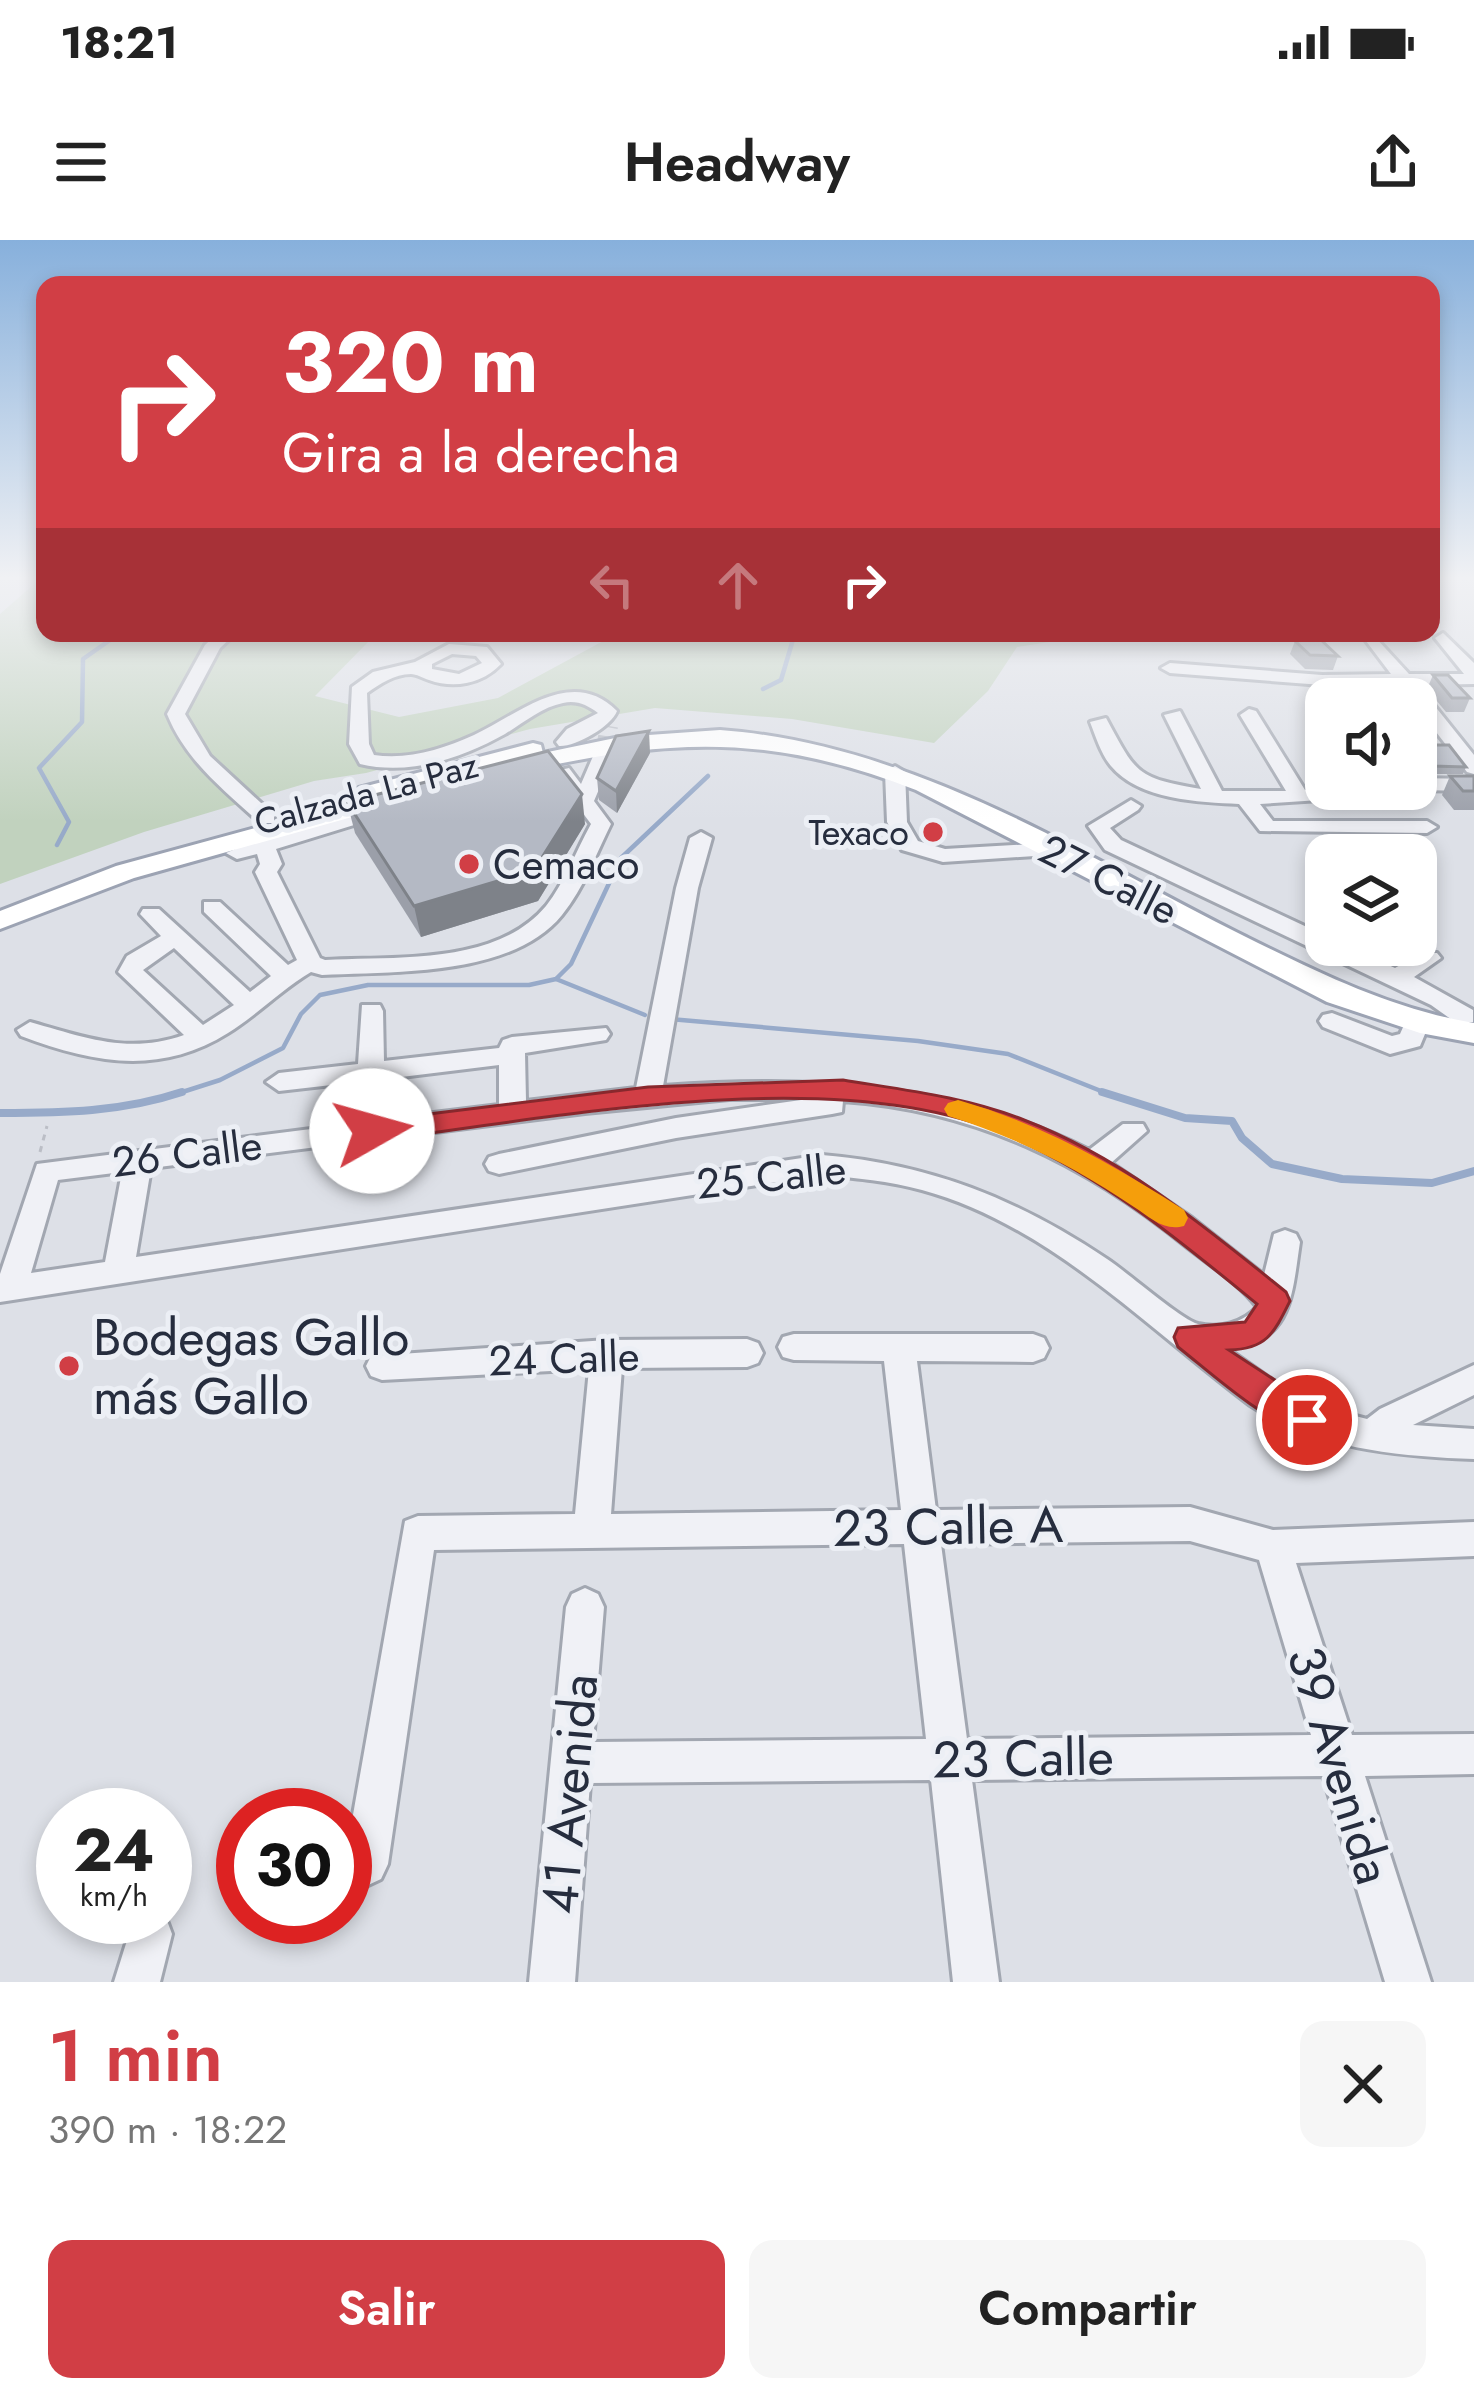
<!DOCTYPE html>
<html lang="es">
<head>
<meta charset="utf-8">
<style>
	:root { --surface:#fff; --page:#f6f6f6; --text:#222; --muted:#767676; --accent:#d13e45 }
	body { margin:0; font-family:Jost,sans-serif; background:var(--page); color:var(--text); height:100vh; display:flex; flex-direction:column; font-size:45px; white-space:nowrap }
	* { box-sizing:border-box; margin:0 }
	p { font-size:39px; color:var(--muted) }
	.icon { flex:none; width:66px; height:66px; fill:none; stroke:currentColor; stroke-width:2; stroke-linecap:round; stroke-linejoin:round }
	.map { position:relative; height:1742px; overflow:hidden }
	.side { display:flex; flex-direction:column; background:var(--surface); flex:1 }
	.side>* { flex:none }
	.top-card { position:absolute; left:36px; top:36px; width:1404px; height:366px; border-radius:24px; box-shadow:0 6px 18px #0003; background:#d13e45; color:#fff; overflow:hidden }
	.controls { position:absolute; left:1305px; top:438px; display:grid; gap:24px }
	.controls a { display:grid; place-items:center; width:132px; height:132px; border-radius:24px; background:var(--surface); box-shadow:0 6px 18px #0003; font-size:60px }
	.speed { position:absolute; left:36px; top:1548px; display:flex; gap:24px; font-size:60px; font-weight:700; text-align:center }
	.speed>* { display:grid; place-content:center; width:156px; height:156px; border-radius:50%; background:var(--surface); box-shadow:0 6px 18px #0003; line-height:1 }
	.speed small { font-size:30px; font-weight:400 }
	.speed .limit { border:18px solid #d22; background:#fff; color:#111 }
	.pin { position:absolute; display:grid; place-items:center; width:102px; height:102px; color:#fff; margin:-51px; border:6px solid #fff; border-radius:50%; box-shadow:0 3px 12px #0007 }
	.me { position:absolute; width:132px; margin:-66px; rotate:83deg; stroke-linejoin:round; filter:drop-shadow(0 0 9px #0008) }
	.turn { display:flex; align-items:center; gap:42px; height:252px; padding:0 48px; font-size:54px }
	.turn .icon { width:156px; height:156px; stroke-width:2.5 }
	.turn b { display:block; font-size:84px; line-height:102px }
	.lanes { display:flex; align-items:center; height:114px; padding:0 48px; background:#0003; justify-content:center; gap:60px; direction:ltr }
	.lanes .off { opacity:.35 }
	.round { display:grid; place-items:center; flex:none; width:126px; height:126px; border-radius:24px; background:var(--page) }
	.headline { display:flex; align-items:center; justify-content:space-between; height:204px; padding:0 48px }
	h1 { font-size:72px; font-weight:600; line-height:90px; color:var(--accent) }
	.primary-button { display:flex; gap:24px; margin-top:auto; padding:24px 48px }
	.primary-button a { flex:1; height:138px; border-radius:24px; background:var(--accent); color:#fff; font-size:48px; font-weight:600; line-height:138px; text-align:center }
	.primary-button a+a { background:var(--page); color:var(--text) }
	.status { display:flex; justify-content:space-between; align-items:center; height:84px; padding:0 60px; background:var(--surface); direction:ltr }
	.status svg { height:33px; fill:currentColor }
	header { display:flex; justify-content:space-between; align-items:center; height:156px; padding:0 48px; background:var(--surface); font-size:54px; font-weight:600 }
	.map>svg:first-child { display:block }
	.green { fill:#c1d2be }
	.lines { fill:none; stroke-linecap:round; stroke-linejoin:round }
	.stream-far1 { stroke:#97aac9; stroke-width:4.5 }
	.stream { stroke:#97aac9; stroke-width:8 }
	.minor-tunnel { stroke:#b8bcc5; stroke-width:18; stroke-dasharray:18 9; stroke-linecap:butt }
	.minor-casing { stroke:#a2a7b1; stroke-width:6 }
	.major-casing { stroke:#9ca3b3; stroke-width:6 }
	.path { stroke:#bbbec6; stroke-width:3; stroke-dasharray:6 6; stroke-linecap:butt }
	.minor { fill:#f0f1f6; fill-rule:evenodd }
	.major { fill:#fff; fill-rule:evenodd }
	.wall { fill:#9b9fa9 }
	.shaded-wall { fill:#7e8289 }
	.building { fill:#b4b9c4; stroke:#7e8289; stroke-width:3 }
	.route { fill:#d13e45; stroke:#88282d; stroke-width:3 }
	.slow { fill:#f59e0b }
	.poi-dot { fill:#d13e45; stroke:#eceff5; stroke-width:4.5 }
	.labels { text-anchor:middle; stroke-width:10; stroke-linejoin:round; paint-order:stroke }
	.far-street-label { font-size:36px; fill:#262d3e; stroke:#eceff5 }
	.far-poi-label { font-size:36px; fill:#262d3e; stroke:#eceff5; text-anchor:end }
	.poi-label { font-size:42px; fill:#262d3e; stroke:#eceff5; text-anchor:start }
	.street-label { font-size:42px; fill:#262d3e; stroke:#eceff5 }
	.near-poi-label { font-size:51px; fill:#262d3e; stroke:#eceff5; text-anchor:start }
	.near-street-label { font-size:51px; fill:#262d3e; stroke:#eceff5 }
</style>
</head>
<body>
<div class="status"><b>18:21</b><svg viewBox="0 0 49 12"><path d="M0 12V9h3v3zM5 12V6h3v6zM10 12V3h3v9zM15 12V0h3v12zM26 1h20v11H26zM47 4h2v5h-2z"/></svg></div>
<header><svg class="icon" aria-label="menu" viewBox="0 0 24 24"><path d="M4 6h16M4 12h16M4 18h16"/></svg>Headway<svg class="icon" aria-label="share" viewBox="0 0 24 24"><path d="M12 15V3M7 8l5-5 5 5M5 13v7h14v-7"/></svg></header>
<div class="map">
<svg width="1474" height="1742" viewBox="0 0 1474 1742">
	<rect width="100%" height="100%" fill="#dde0e7"/>
	<polygon class="green" points="41,338 45,338 45,393 377,393 315,456 399,477 498,458 618,393 1109,393 1017,407 988,451 934,503 792,479 655,468 530,489 366,533 314,541 144,592 0,644 0,374"/>
	<g class="lines">
		<g class="stream-far1">
			<polyline points="763,449 781,440 795,393"/>
			<polyline points="57,605 69,582 39,528 82,482 83,419 120,393"/>
			<polyline points="556,739 645,775"/>
			<polyline points="670,779 918,801 1008,814 1111,855"/>
			<polyline points="173,855 220,840 283,808 301,774 320,755 368,745 529,745 556,739 571,724 621,618 708,536"/>
		</g>
		<g class="stream">
			<polyline points="1102,852 1185,878 1232,881 1242,898 1272,924 1342,939 1432,943 1474,931"/>
			<path d="M0 873C63 873 122 872 182 852"/>
		</g>
		<polyline class="minor-tunnel" points="604,514 609,486"/>
		<g class="minor-casing">
			<g id="minor">
				<path d="M218 393H236L220 408 185 474 210 516 274 575V583H260C223 549 186 521 167 474L205 405Z"/>
				<polygon points="1443,393 1474,423 1474,444 1418,445 1474,515 1474,534 1467,532 1416,466 1416,459 1410,459 1399,445 1322,445 1170,433 1161,428 1170,423 1322,435 1391,434 1366,401 1374,396 1409,434 1464,434 1435,398"/>
				<path d="M449 404 487 407 501 424C482 444 454 449 429 440 423 438 416 434 411 434 394 434 380 444 367 453L369 504 374 515C409 520 443 509 474 495 519 474 572 425 617 471 611 487 575 507 559 506L556 502 567 489 598 473C587 465 577 460 563 463 542 467 523 483 505 494 462 518 410 536 360 524L349 504 352 447 373 432 415 422ZM452 414 476 416 482 423 459 434 432 429V424Z"/>
				<path d="M1249 469 1256 471 1305 550 1370 549 1335 559 1260 564 1273 581H1427L1437 587 1427 593 1260 591 1239 564C1199 562 1139 560 1111 526 1101 514 1096 497 1090 482L1106 478C1136 533 1135 538 1201 549L1164 475 1180 471 1222 551H1286L1240 475Z"/>
				<path d="M604 508 614 514 594 561 611 584C596 614 584 648 562 675 512 737 394 731 322 735L311 732C281 750 257 775 228 793 160 836 92 823 21 796L17 790 30 782C84 797 128 815 184 795L118 732 127 716 161 696 140 674 143 669H159L250 752 271 736 204 672V662H220L288 725 297 720 255 632 260 624 257 614 237 619 226 613 252 602 249 592 259 586 266 588 271 597 383 567 393 573 276 609 282 624 277 632 320 718 325 720C394 716 496 726 546 666 565 642 576 611 591 584L552 532 569 528 581 544 594 514ZM174 708 234 765 203 785 143 730Z"/>
				<polygon points="895,526 905,532 907,582 918,601 945,609 1050,603 1061,609 1050,615 943,622 902,610 887,582 885,532"/>
				<polygon points="1416,538 1474,539 1474,551 1416,550 1412,549 1416,549"/>
				<polygon points="1131,560 1141,566 1138,570 1110,588 1121,600 1326,696 1326,705 1345,705 1395,728 1421,713 1437,713 1441,718 1414,737 1473,770 1473,782 1455,782 1431,765 1105,610 1088,586"/>
				<path d="M701 592 712 598 698 648 663 846C811 835 954 842 1089 910L1123 884H1143L1147 891 1111 923 1192 978 1264 1035 1274 994 1285 990 1296 994 1300 1002C1292 1055 1292 1102 1228 1109L1305 1163 1367 1179 1380 1169 1474 1125V1155L1413 1185 1474 1189V1219C1396 1216 1317 1209 1250 1165 1147 1088 1050 985 922 950 889 941 856 938 822 935L0 1062V1034L37 924 358 883V842L279 851 266 842 279 833 358 824 362 765H380L383 771 384 821 499 808 503 800 512 797 606 788 610 794 606 800 525 813 526 861 636 848 676 648 690 598ZM499 825V865L385 879V839ZM729 859H808L676 878 499 914 489 917 485 924 489 931 499 934 676 898 832 874 842 872 843 861C976 870 1085 924 1187 1007 1210 1025 1241 1045 1257 1067 1244 1083 1219 1089 1198 1084 1180 1079 1127 1032 1107 1019 1018 959 929 924 822 915L136 1017 151 928 585 873ZM122 932 105 1022 31 1033 58 940Z"/>
				<polygon points="1332,773 1392,796 1400,794 1408,776 1417,774 1430,782 1420,806 1390,814 1323,787 1319,781 1323,775"/>
				<path d="M794 1094H1033L1044 1098 1049 1108 1044 1118 1033 1122 917 1121 936 1270 1190 1267 1273 1290 1474 1282V1316L1296 1323 1352 1495 1474 1494V1534L1365 1536 1431 1742H1385L1323 1536 972 1540 999 1742H953L931 1540 590 1543 575 1742H529L566 1367 572 1354 585 1348 598 1354 604 1367 593 1502 926 1499 904 1304 434 1310 388 1624 381 1639 366 1646 351 1639 345 1620 405 1281 418 1276 575 1274 589 1129 382 1140 371 1136 366 1126 371 1116 607 1100 747 1099 758 1103 763 1113 758 1123 747 1127 622 1128 611 1274 901 1270 884 1121 794 1120 783 1117 778 1107 783 1097ZM1190 1301 1259 1320 1311 1495 967 1499 941 1304Z"/>
				<polygon points="134,1678 166,1678 172,1694 160,1742 114,1742"/>
			</g>
		</g>
		<g class="major-casing">
			<path id="major" d="M720 490C911 504 1077 612 1244 696 1319 733 1391 769 1474 783V803L1420 793 1327 762 916 550C767 492 666 498 512 534L501 526 400 552 405 558 402 563 134 638 0 689V671L116 626 362 559 356 553 359 548 533 503 541 505 543 513 620 497Z"/>
		</g>
		<polyline class="path" points="40,912 47,886"/>
		<use href="#minor" class="minor"/>
		<use href="#major" class="major"/>
	</g>
	<g class="wall">
		<polygon points="1295,401 1338,416 1333,430 1305,429 1290,414"/>
		<polygon points="1433,435 1470,458 1464,472 1446,472 1427,449"/>
		<polygon points="1416,505 1466,527 1463,534 1429,534 1416,517"/>
		<polygon points="650,513 617,573 599,560 597,538"/>
		<polygon points="1450,536 1474,536 1474,570 1454,570 1442,555"/>
		<polygon points="347,562 585,584 538,661 421,697 355,593"/>
	</g>
	<g class="shaded-wall">
		<polygon points="649,491 650,513 617,573 616,551"/>
		<polygon points="582,554 585,584 538,661 421,697 414,666"/>
	</g>
	<g class="building">
		<polygon points="1320,399 1338,416 1310,415 1295,401"/>
		<polygon points="1433,435 1448,435 1470,458 1452,458"/>
		<polygon points="649,491 616,551 597,538 616,496"/>
		<polygon points="1416,505 1449,505 1466,527 1432,526"/>
		<polygon points="548,511 582,554 534,630 414,666 347,562"/>
		<polygon points="1450,536 1474,536 1474,551 1463,551"/>
	</g>
	<linearGradient id="sky" x2="0" y2="1"><stop stop-color="#87b0dc"/><stop offset="0.58" stop-color="#f0f1f4"/><stop offset="1" stop-color="#f0f1f4" stop-opacity="0"/></linearGradient>
	<rect width="1474" height="582" fill="url(#sky)"/>
	<path class="route" d="M843 840C904 850 966 857 1024 880 1123 918 1204 986 1286 1052L1290 1061C1274 1093 1267 1109 1229 1110L1319 1169 1324 1180 1319 1190 1307 1195C1259 1177 1218 1139 1178 1107L1174 1097 1178 1088 1245 1082 1257 1064C1178 999 1102 936 1007 895 838 821 553 878 372 901L358 891 372 881 648 847Z"/>
	<path class="slow" d="M958 860C1042 884 1111 923 1184 970L1188 978 1184 986C1164 992 1150 977 1134 967 1075 927 1016 897 948 876L944 869 948 863Z"/>
	<g class="poi-dot">
		<circle cx="933" cy="592" r="12"/>
		<circle cx="469" cy="624" r="12"/>
		<circle cx="69" cy="1126" r="12"/>
	</g>
	<g class="labels">
		<g class="far-street-label">
			<text transform="translate(366 553) rotate(-15)" y="13">Calzada La Paz</text>
		</g>
		<g class="far-poi-label">
			<text x="909" y="605">Texaco</text>
		</g>
		<g class="poi-label">
			<text x="493" y="639">Cemaco</text>
		</g>
		<g class="street-label">
			<text transform="translate(1109 639) rotate(27)" y="15">27 Calle</text>
			<text transform="translate(187 913) rotate(-7)" y="15">26 Calle</text>
			<text transform="translate(771 936) rotate(-6)" y="15">25 Calle</text>
			<text transform="translate(564 1118) rotate(-2)" y="15">24 Calle</text>
		</g>
		<g class="near-poi-label">
			<text x="93" y="1115">Bodegas Gallo<tspan x="93" dy="59">más Gallo</tspan></text>
		</g>
		<g class="near-street-label">
			<text transform="translate(948 1286) rotate(-1)" y="18">23 Calle A</text>
			<text transform="translate(1023 1518) rotate(-1)" y="18">23 Calle</text>
			<text transform="translate(1340 1525) rotate(73)" y="18">39 Avenida</text>
			<text transform="translate(569 1554) rotate(-85)" y="18">41 Avenida</text>
		</g>
	</g>
</svg>
<div class="controls">
<a><svg class="icon" aria-label="sound" viewBox="0 0 24 24"><path d="M4 9h4l5-4v14l-5-4H4zM17 9q2 3 0 6"/></svg></a>
<a><svg class="icon" aria-label="layers" viewBox="0 0 24 24"><path d="M12 4l9 5-9 5-9-5zM3 14l9 5 9-5"/></svg></a>
</div>
<div class="speed"><div>24<small>km/h</small></div><div class="limit">30</div></div>
<div class="pin" style="left:1307px;top:1180px;background:#d93025"><svg class="icon" aria-label="arrive" viewBox="0 0 24 24"><path d="M6 21V4h12l-3 4 3 4H6"/></svg></div>
<svg class="me" style="left:372px;top:891px" viewBox="-20 -20 40 40"><circle r="19" fill="#fff"/><path d="M0-13L10 11 0 6-10 11z" fill="#d13e45"/></svg>
<div class="top-card">
<div class="turn"><svg class="icon" aria-label="right" viewBox="0 0 24 24"><path d="M7 20v-9h11M14 6l5 5-5 5"/></svg><div><b>320 m</b>Gira a la derecha</div></div>
<div class="lanes"><svg class="icon off" aria-label="left" viewBox="0 0 24 24"><path d="M17 20v-9H6M10 6l-5 5 5 5"/></svg><svg class="icon off" aria-label="ahead" viewBox="0 0 24 24"><path d="M12 20V5M6 11l6-6 6 6"/></svg><svg class="icon" aria-label="right" viewBox="0 0 24 24"><path d="M7 20v-9h11M14 6l5 5-5 5"/></svg></div>
</div>
</div>
<section class="side">
<div class="headline"><div><h1>1 min</h1><p>390 m · 18:22</p></div><a class="round"><svg class="icon" aria-label="close" viewBox="0 0 24 24"><path d="M6 6l12 12M18 6L6 18"/></svg></a></div>
<div class="primary-button"><a>Salir</a><a>Compartir</a></div>
</section>
</body>
</html>
